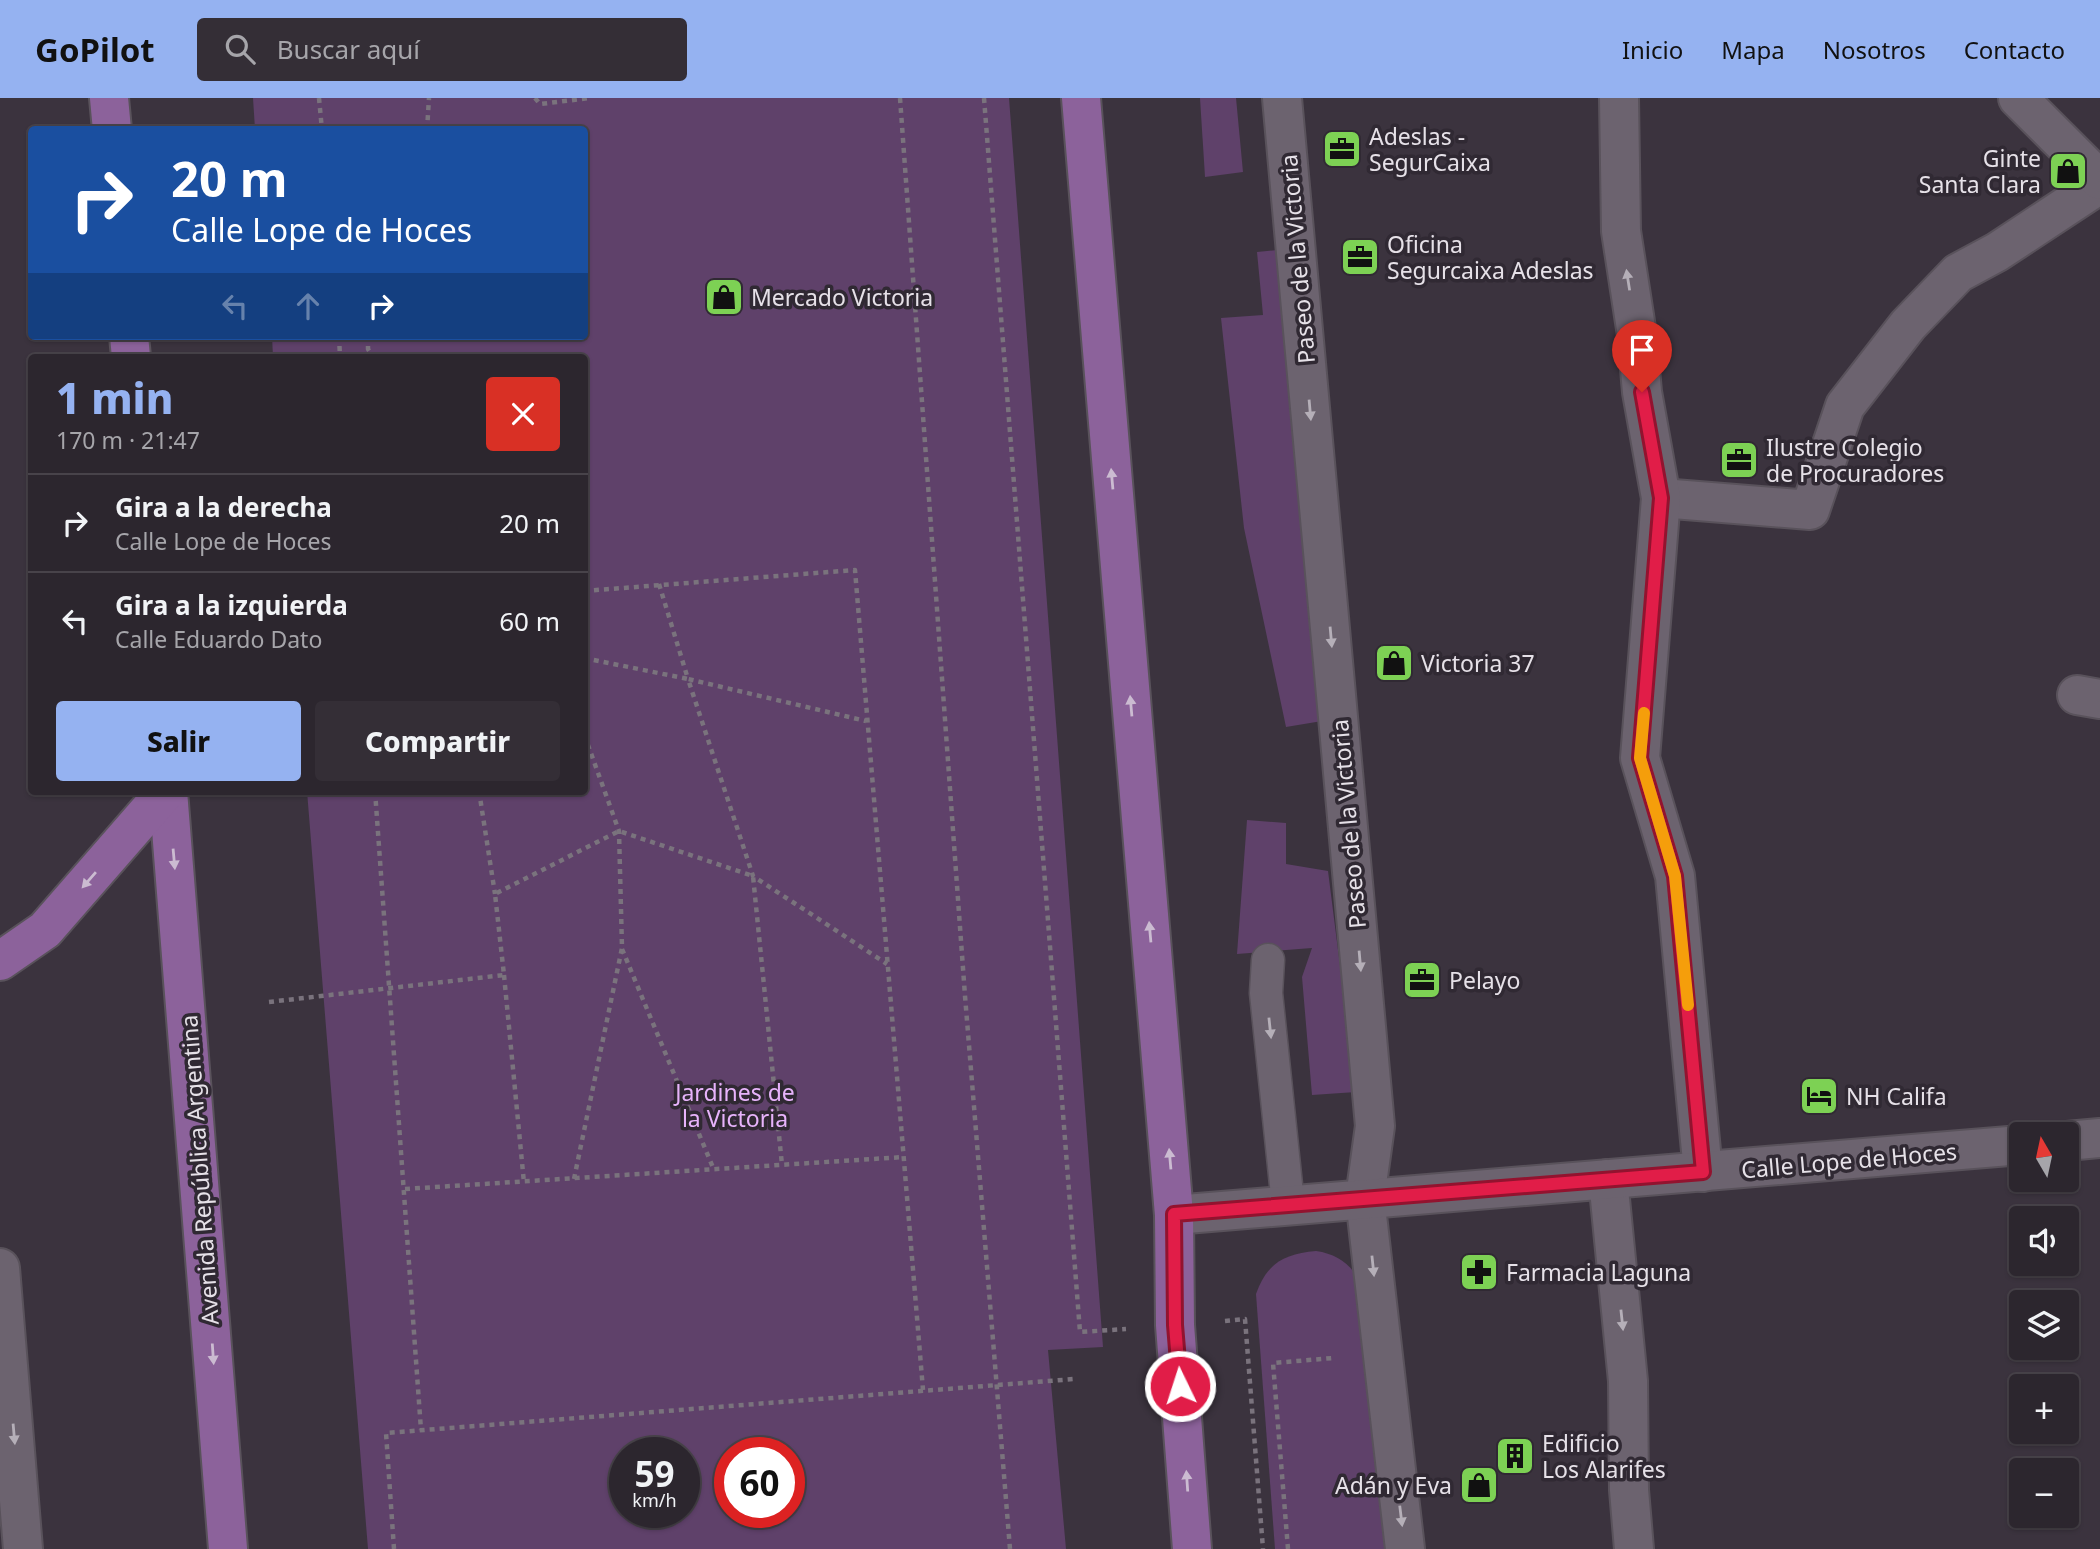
<!DOCTYPE html>
<html lang="es">
<meta charset="utf-8">
<style>
body{margin:0;font-family:"Noto Sans",sans-serif;background:#342e36;color:#f1f3f6;height:100vh;display:flex;flex-direction:column;font-size:26px;white-space:nowrap}
*{box-sizing:border-box;margin:0}
p{font-size:23px;color:#a6a5aa}
.icon{flex:none;width:38px;height:38px;fill:none;stroke:currentColor;stroke-width:2;stroke-linecap:round;stroke-linejoin:round}
.map{position:relative;flex:1;overflow:hidden}
.details{position:absolute;left:28px;top:256px;width:560px;height:441px;display:flex;flex-direction:column;background:#2c262e;border-radius:7px;box-shadow:0 2px 5px #0004,0 0 0 2px #48434a}
.details>*{flex:none}
.guide{position:absolute;left:28px;top:28px;width:560px;height:214px;border-radius:7px;box-shadow:0 2px 5px #0004,0 0 0 2px #48434a;background:#1a4fa0;color:#fff;overflow:hidden}
.needle{width:46px;rotate:351deg}
.buttons{position:absolute;left:2009px;top:1024px;display:grid;gap:14px}
.buttons a{display:grid;place-items:center;width:70px;height:70px;border-radius:7px;background:#2c262e;box-shadow:0 2px 5px #0004,0 0 0 2px #48434a;font-size:35px}
.speed{position:absolute;left:609px;top:1339px;display:flex;gap:14px;font-size:35px;font-weight:700;text-align:center}
.speed>*{display:grid;place-content:center;width:91px;height:91px;border-radius:50%;background:#2c262e;box-shadow:0 2px 5px #0004,0 0 0 2px #48434a;line-height:1}
.speed small{font-size:18px;font-weight:400}
.speed .limit{border:10px solid #d22;background:#fff;color:#111}
.pin{position:absolute;display:grid;place-items:center;width:60px;height:60px;color:#fff;margin:-72px -30px;border-radius:50% 50% 50% 0;rotate:-45deg;box-shadow:0 0 7px #0007}
.pin .icon{rotate:45deg}
.me{position:absolute;width:77px;margin:-38px;rotate:356deg;stroke-linejoin:round;filter:drop-shadow(0 0 5px #0008)}
.turn{display:flex;align-items:center;gap:24px;height:147px;padding:0 28px;font-size:32px}
.turn .icon{width:91px;height:91px;stroke-width:2.5}
.turn b{display:block;font-size:49px;line-height:60px}
.lanes{display:flex;align-items:center;height:66px;padding:0 28px;background:#0003;justify-content:center;gap:35px;direction:ltr}
.lanes .off{opacity:.35}
.round{display:grid;place-items:center;flex:none;width:74px;height:74px;border-radius:7px;background:#342e36}
.overview{display:flex;align-items:center;justify-content:space-between;height:119px;padding:0 28px}
h1{font-size:42px;font-weight:800;line-height:52px;color:#95b2f1}
.cta{display:flex;gap:14px;margin-top:auto;padding:14px 28px}
.cta a{flex:1;height:80px;border-radius:7px;background:#95b2f1;color:#111;font-size:28px;font-weight:800;line-height:80px;text-align:center}
.cta a+a{background:#342e36;color:#f1f3f6}
ul{padding:0;list-style:none}
li{display:flex;align-items:center;gap:21px;height:98px;padding:0 28px;border-top:2px solid #48434a}
li div{flex:1}
li b{display:block;font-size:26px}
li em{font-style:normal}
header{display:flex;align-items:center;gap:42px;box-sizing:border-box;height:98px;padding:0 35px;background:#95b2f1;color:#111}
header strong{font-size:33px}
nav{display:flex;gap:38px;margin-inline-start:auto;font-size:24px}
.search{width:490px;height:63px;background:#342e36;display:flex;align-items:center;gap:18px;box-sizing:border-box;padding:0 24px;border-radius:7px;color:#a6a5aa;font-size:26px}
.map>svg:first-child{display:block}
.green{fill:#5f416a;fill-rule:evenodd}
.lines{fill:none;stroke-linecap:round;stroke-linejoin:round}
.service-casing{stroke:#59525b;stroke-width:35}
.pedestrian-casing{stroke:#59525b;stroke-width:42}
.minor-casing{stroke:#59525b;stroke-width:42}
.primary-casing{stroke:#59525b;stroke-width:42}
.path{stroke:#7a737d;stroke-width:4.5;stroke-dasharray:5 5;stroke-linecap:butt}
.service{stroke:#6c636f;stroke-width:32}
.pedestrian{stroke:#6c636f;stroke-width:38}
.minor{stroke:#6c636f;stroke-width:38}
.primary{stroke:#8c629b;stroke-width:38}
.oneway{fill:#b5afb8}
.oneway2{fill:#cbbbd1}
.route-casing{stroke:#92132f;stroke-width:18}
.route{stroke:#e11d48;stroke-width:12}
.slow{stroke:#f59e0b;stroke-width:12}
.labels{text-anchor:middle;dominant-baseline:central;stroke-width:7;stroke-linejoin:round;paint-order:stroke}
.poi-label{font-size:23px;fill:#e6e1e8;stroke:#302933;text-anchor:start}
.street-label{font-size:23px;fill:#e6e1e8;stroke:#302933}
.park-label{font-size:23px;fill:#e7b3fb;stroke:#302933}
</style>
<header>
<strong>GoPilot</strong>
<div class="search"><svg class="icon" aria-label="search" viewBox="0 0 24 24"><circle cx="10" cy="10" r="6"/><path d="M15 15l6 6"/></svg>Buscar aquí</div>
<nav><a>Inicio</a><a>Mapa</a><a>Nosotros</a><a>Contacto</a></nav>
</header>
<div class="map">
<svg width="2100" height="1451" viewBox="0 0 2100 1451">
<rect width="100%" height="100%" fill="#3b333e"/>
<g class="green">
<path d="M253,0H1009L1103,1249L1048,1252L1066,1451H368L307,693H584V259H273L272,238H584V32L255,31ZM684,1354V1414H625V1354ZM730,1354H789V1414H730Z"/>
<polygon points="1200,0 1236,0 1243,74 1205,79"/>
<polygon points="1278,152 1322,623 1286,629 1244,430 1221,220 1263,217 1257,154"/>
<polygon points="1247,722 1286,725 1286,766 1328,773 1356,994 1312,997 1302,879 1312,850 1237,856"/>
<path d="M1316,1153C1337,1156 1350,1166 1361,1184L1391,1451H1275L1256,1196C1267,1165 1284,1156 1316,1153Z"/>
</g>
<g class="lines">
<defs>
<polyline id="service" points="1268,862 1266,895 1288,1106"/>
<g id="pedestrian">
<polyline points="1661,400 1810,412 1845,308 1908,227 1958,175 1997,154 2100,86"/>
<polyline points="2077,597 2100,601"/>
</g>
<g id="minor">
<polyline points="1282,0 1375,1028 1365,1100 1405,1451"/>
<polyline points="1619,0 1621,133 1637,237 1642,294 1661,400 1640,660 1675,778 1703,1074"/>
<polyline points="2018,0 2100,82"/>
<polyline points="2067,1043 2100,1040"/>
<polyline points="1608,1081 1628,1283 1629,1392 1634,1451"/>
<polyline points="1174,1117 2021,1047"/>
<polyline points="0,1170 23,1451"/>
</g>
<g id="primary">
<polyline points="109,0 112,32"/>
<polyline points="1081,0 1174,1117 1175,1227 1192,1451"/>
<polyline points="129,238 131,259"/>
<polyline points="168,693 228,1451"/>
<polyline points="0,863 45,832 166,693"/>
</g>
</defs>
<use href="#service" class="service-casing"/>
<use href="#pedestrian" class="pedestrian-casing"/>
<use href="#minor" class="minor-casing"/>
<use href="#primary" class="primary-casing"/>
<g class="path">
<polyline points="319,0 322,32"/>
<polyline points="535,0 540,6 590,0"/>
<polyline points="900,0 965,898 1010,1451"/>
<polyline points="984,0 1080,1234 1126,1231"/>
<polyline points="427,32 429,0"/>
<polyline points="339,238 340,259"/>
<polyline points="368,238 368,251 373,259"/>
<polyline points="659,486 688,581 866,623"/>
<polyline points="584,493 855,472 923,1292"/>
<polyline points="584,560 688,581 753,778 887,866"/>
<polyline points="375,693 421,1332"/>
<polyline points="479,693 495,796"/>
<polyline points="622,851 714,1072"/>
<polyline points="504,877 524,1085"/>
<polyline points="269,904 504,877 495,796 619,733 753,778 782,1067"/>
<polyline points="574,1081 622,850 619,733 584,636"/>
<polyline points="405,1091 904,1059"/>
<polyline points="1225,1223 1245,1221 1263,1451"/>
<polyline points="394,1451 386,1335 1074,1281"/>
<polyline points="1288,1451 1273,1265 1333,1260"/>
</g>
<use href="#service" class="service"/>
<use href="#pedestrian" class="pedestrian"/>
<use href="#minor" class="minor"/>
<use href="#primary" class="primary"/>
</g>
<defs><path id="oneway-solid" d="M-6-.8H1V-3.2L6.5 0L1 3.2V.8H-6Z" transform="scale(1.75)"/></defs>
<g class="oneway">
<use href="#oneway-solid" transform="translate(1628 182) rotate(-99)"/>
<use href="#oneway-solid" transform="translate(1310 312) rotate(85)"/>
<use href="#oneway-solid" transform="translate(1331 539) rotate(85)"/>
<use href="#oneway-solid" transform="translate(1360 863) rotate(85)"/>
<use href="#oneway-solid" transform="translate(1270 930) rotate(84)"/>
<use href="#oneway-solid" transform="translate(1373 1168) rotate(84)"/>
<use href="#oneway-solid" transform="translate(1622 1222) rotate(84)"/>
<use href="#oneway-solid" transform="translate(14 1336) rotate(85)"/>
<use href="#oneway-solid" transform="translate(1401 1418) rotate(83)"/>
</g>
<g class="oneway2">
<use href="#oneway-solid" transform="translate(1112 381) rotate(-95)"/>
<use href="#oneway-solid" transform="translate(1131 608) rotate(-95)"/>
<use href="#oneway-solid" transform="translate(174 761) rotate(85)"/>
<use href="#oneway-solid" transform="translate(89 782) rotate(131)"/>
<use href="#oneway-solid" transform="translate(1150 834) rotate(-95)"/>
<use href="#oneway-solid" transform="translate(1170 1061) rotate(-95)"/>
<use href="#oneway-solid" transform="translate(213 1256) rotate(86)"/>
<use href="#oneway-solid" transform="translate(1187 1383) rotate(-94)"/>
</g>
<g class="lines">
<defs>
<polyline id="route" points="1180,1288 1175,1227 1174,1116 1703,1074 1675,778 1640,660 1661,400 1642,294"/>
</defs>
<use href="#route" class="route-casing"/>
<use href="#route" class="route"/>
<polyline class="slow" points="1644,615 1640,660 1675,778 1688,907"/>
</g>
<defs>
<symbol id="office-square" viewBox="-11 -11 22 22"><rect x="-9" y="-9" width="18" height="18" rx="4" fill="#7dd154" stroke="#302933"/><path d="M-6-3h4V-5.5h4V-3h4V5H-6ZM-1-4.5V-3h2v-1.5ZM-6 0V1H6V0Z" fill="#111"/></symbol>
<symbol id="shop-square" viewBox="-11 -11 22 22"><rect x="-9" y="-9" width="18" height="18" rx="4" fill="#7dd154" stroke="#302933"/><path d="M-5-2.5h2.3a2.7 3.5 0 0 1 5.4 0H5L5.5 6h-11ZM-1.5-2.5h3a1.5 2.3 0 0 0-3 0Z" fill="#111"/></symbol>
<symbol id="hotel-square" viewBox="-11 -11 22 22"><rect x="-9" y="-9" width="18" height="18" rx="4" fill="#7dd154" stroke="#302933"/><path d="M-6-4.5h1.5V1H6V5H4.5V3h-9V5H-6ZM-4 0a1.8 1.8 0 1 1 3.6 0ZM.5 0V-2.5h3Q6-2.5 6 0Z" fill="#111"/></symbol>
<symbol id="pharmacy-square" viewBox="-11 -11 22 22"><rect x="-9" y="-9" width="18" height="18" rx="4" fill="#7dd154" stroke="#302933"/><path d="M-2-6h4v4h4v4h-4v4h-4v-4h-4v-4h4Z" fill="#111"/></symbol>
<symbol id="building-square" viewBox="-11 -11 22 22"><rect x="-9" y="-9" width="18" height="18" rx="4" fill="#7dd154" stroke="#302933"/><path d="M-4-6H4V6H1V3H-1V6H-4ZM-2.5-4.3h1.7v1.8h-1.7ZM.8-4.3h1.7v1.8H.8ZM-2.5-1h1.7V.8h-1.7ZM.8-1h1.7V.8H.8Z" fill="#111"/></symbol>
</defs>
<g fill-rule="evenodd">
<use href="#office-square" x="1320" y="29" width="44" height="44"/>
<use href="#shop-square" x="2046" y="51" width="44" height="44"/>
<use href="#office-square" x="1338" y="137" width="44" height="44"/>
<use href="#shop-square" x="702" y="177" width="44" height="44"/>
<use href="#office-square" x="1717" y="340" width="44" height="44"/>
<use href="#shop-square" x="1372" y="543" width="44" height="44"/>
<use href="#office-square" x="1400" y="860" width="44" height="44"/>
<use href="#hotel-square" x="1797" y="976" width="44" height="44"/>
<use href="#pharmacy-square" x="1457" y="1152" width="44" height="44"/>
<use href="#building-square" x="1493" y="1336" width="44" height="44"/>
<use href="#shop-square" x="1457" y="1365" width="44" height="44"/>
</g>
<g class="labels">
<g class="poi-label">
<text x="1369" y="38">Adeslas -<tspan x="1369" dy="26">SegurCaixa</tspan></text>
<text x="2041" y="60" text-anchor="end">Ginte<tspan x="2041" dy="26">Santa Clara</tspan></text>
<text x="1387" y="146">Oficina<tspan x="1387" dy="26">Segurcaixa Adeslas</tspan></text>
<text x="751" y="199">Mercado Victoria</text>
<text x="1766" y="349">Ilustre Colegio<tspan x="1766" dy="26">de Procuradores</tspan></text>
<text x="1421" y="565">Victoria 37</text>
<text x="1449" y="882">Pelayo</text>
<text x="1846" y="998">NH Califa</text>
<text x="1506" y="1174">Farmacia Laguna</text>
<text x="1542" y="1345">Edificio<tspan x="1542" dy="26">Los Alarifes</tspan></text>
<text x="1452" y="1387" text-anchor="end">Adán y Eva</text>
</g>
<g class="street-label">
<text transform="translate(1297 161) rotate(-95)">Paseo de la Victoria</text>
<text transform="translate(1348 726) rotate(-95)">Paseo de la Victoria</text>
<text transform="translate(1849 1062) rotate(-5)">Calle Lope de Hoces</text>
<text transform="translate(199 1072) rotate(-94)">Avenida República Argentina</text>
</g>
<g class="park-label">
<text x="735" y="994">Jardines de<tspan x="735" dy="26">la Victoria</tspan></text>
</g>
</g>
</svg>
<div class="buttons">
<a><svg class="needle" viewBox="-14 -14 28 28"><path d="M0-13l5 13h-10z" fill="#e53935"/><path d="M0 13l5-13h-10z" fill="#a6a5aa"/></svg></a>
<a><svg class="icon" aria-label="sound" viewBox="0 0 24 24"><path d="M4 9h4l5-4v14l-5-4H4zM17 9q2 3 0 6"/></svg></a>
<a><svg class="icon" aria-label="layers" viewBox="0 0 24 24"><path d="M12 4l9 5-9 5-9-5zM3 14l9 5 9-5"/></svg></a>
<a>+</a>
<a>−</a>
</div>
<div class="speed"><div>59<small>km/h</small></div><div class="limit">60</div></div>
<div class="pin" style="left:1642px;top:294px;background:#d93025"><svg class="icon" aria-label="arrive" viewBox="0 0 24 24"><path d="M6 21V4h12l-3 4 3 4H6"/></svg></div>
<svg class="me" style="left:1180px;top:1288px" viewBox="-20 -20 40 40"><circle r="17" fill="#e11d48" stroke="#fff" stroke-width="3"/><path d="M0-11L8 9 0 5-8 9z" fill="#fff"/></svg>
<div class="guide">
<div class="turn"><svg class="icon" aria-label="right" viewBox="0 0 24 24"><path d="M7 20v-9h11M14 6l5 5-5 5"/></svg><div><b>20 m</b>Calle Lope de Hoces</div></div>
<div class="lanes"><svg class="icon off" aria-label="left" viewBox="0 0 24 24"><path d="M17 20v-9H6M10 6l-5 5 5 5"/></svg><svg class="icon off" aria-label="ahead" viewBox="0 0 24 24"><path d="M12 20V5M6 11l6-6 6 6"/></svg><svg class="icon" aria-label="right" viewBox="0 0 24 24"><path d="M7 20v-9h11M14 6l5 5-5 5"/></svg></div>
</div>
<section class="details">
<div class="overview"><div><h1>1 min</h1><p>170 m · 21:47</p></div><a class="round" style="background:#d93025;color:#fff"><svg class="icon" aria-label="close" viewBox="0 0 24 24"><path d="M6 6l12 12M18 6L6 18"/></svg></a></div>
<ul>
<li><svg class="icon" aria-label="right" viewBox="0 0 24 24"><path d="M7 20v-9h11M14 6l5 5-5 5"/></svg><div><b>Gira a la derecha</b><p>Calle Lope de Hoces</p></div><em>20 m</em></li>
<li><svg class="icon" aria-label="left" viewBox="0 0 24 24"><path d="M17 20v-9H6M10 6l-5 5 5 5"/></svg><div><b>Gira a la izquierda</b><p>Calle Eduardo Dato</p></div><em>60 m</em></li>
</ul>
<div class="cta"><a>Salir</a><a>Compartir</a></div>
</section>
</div>
